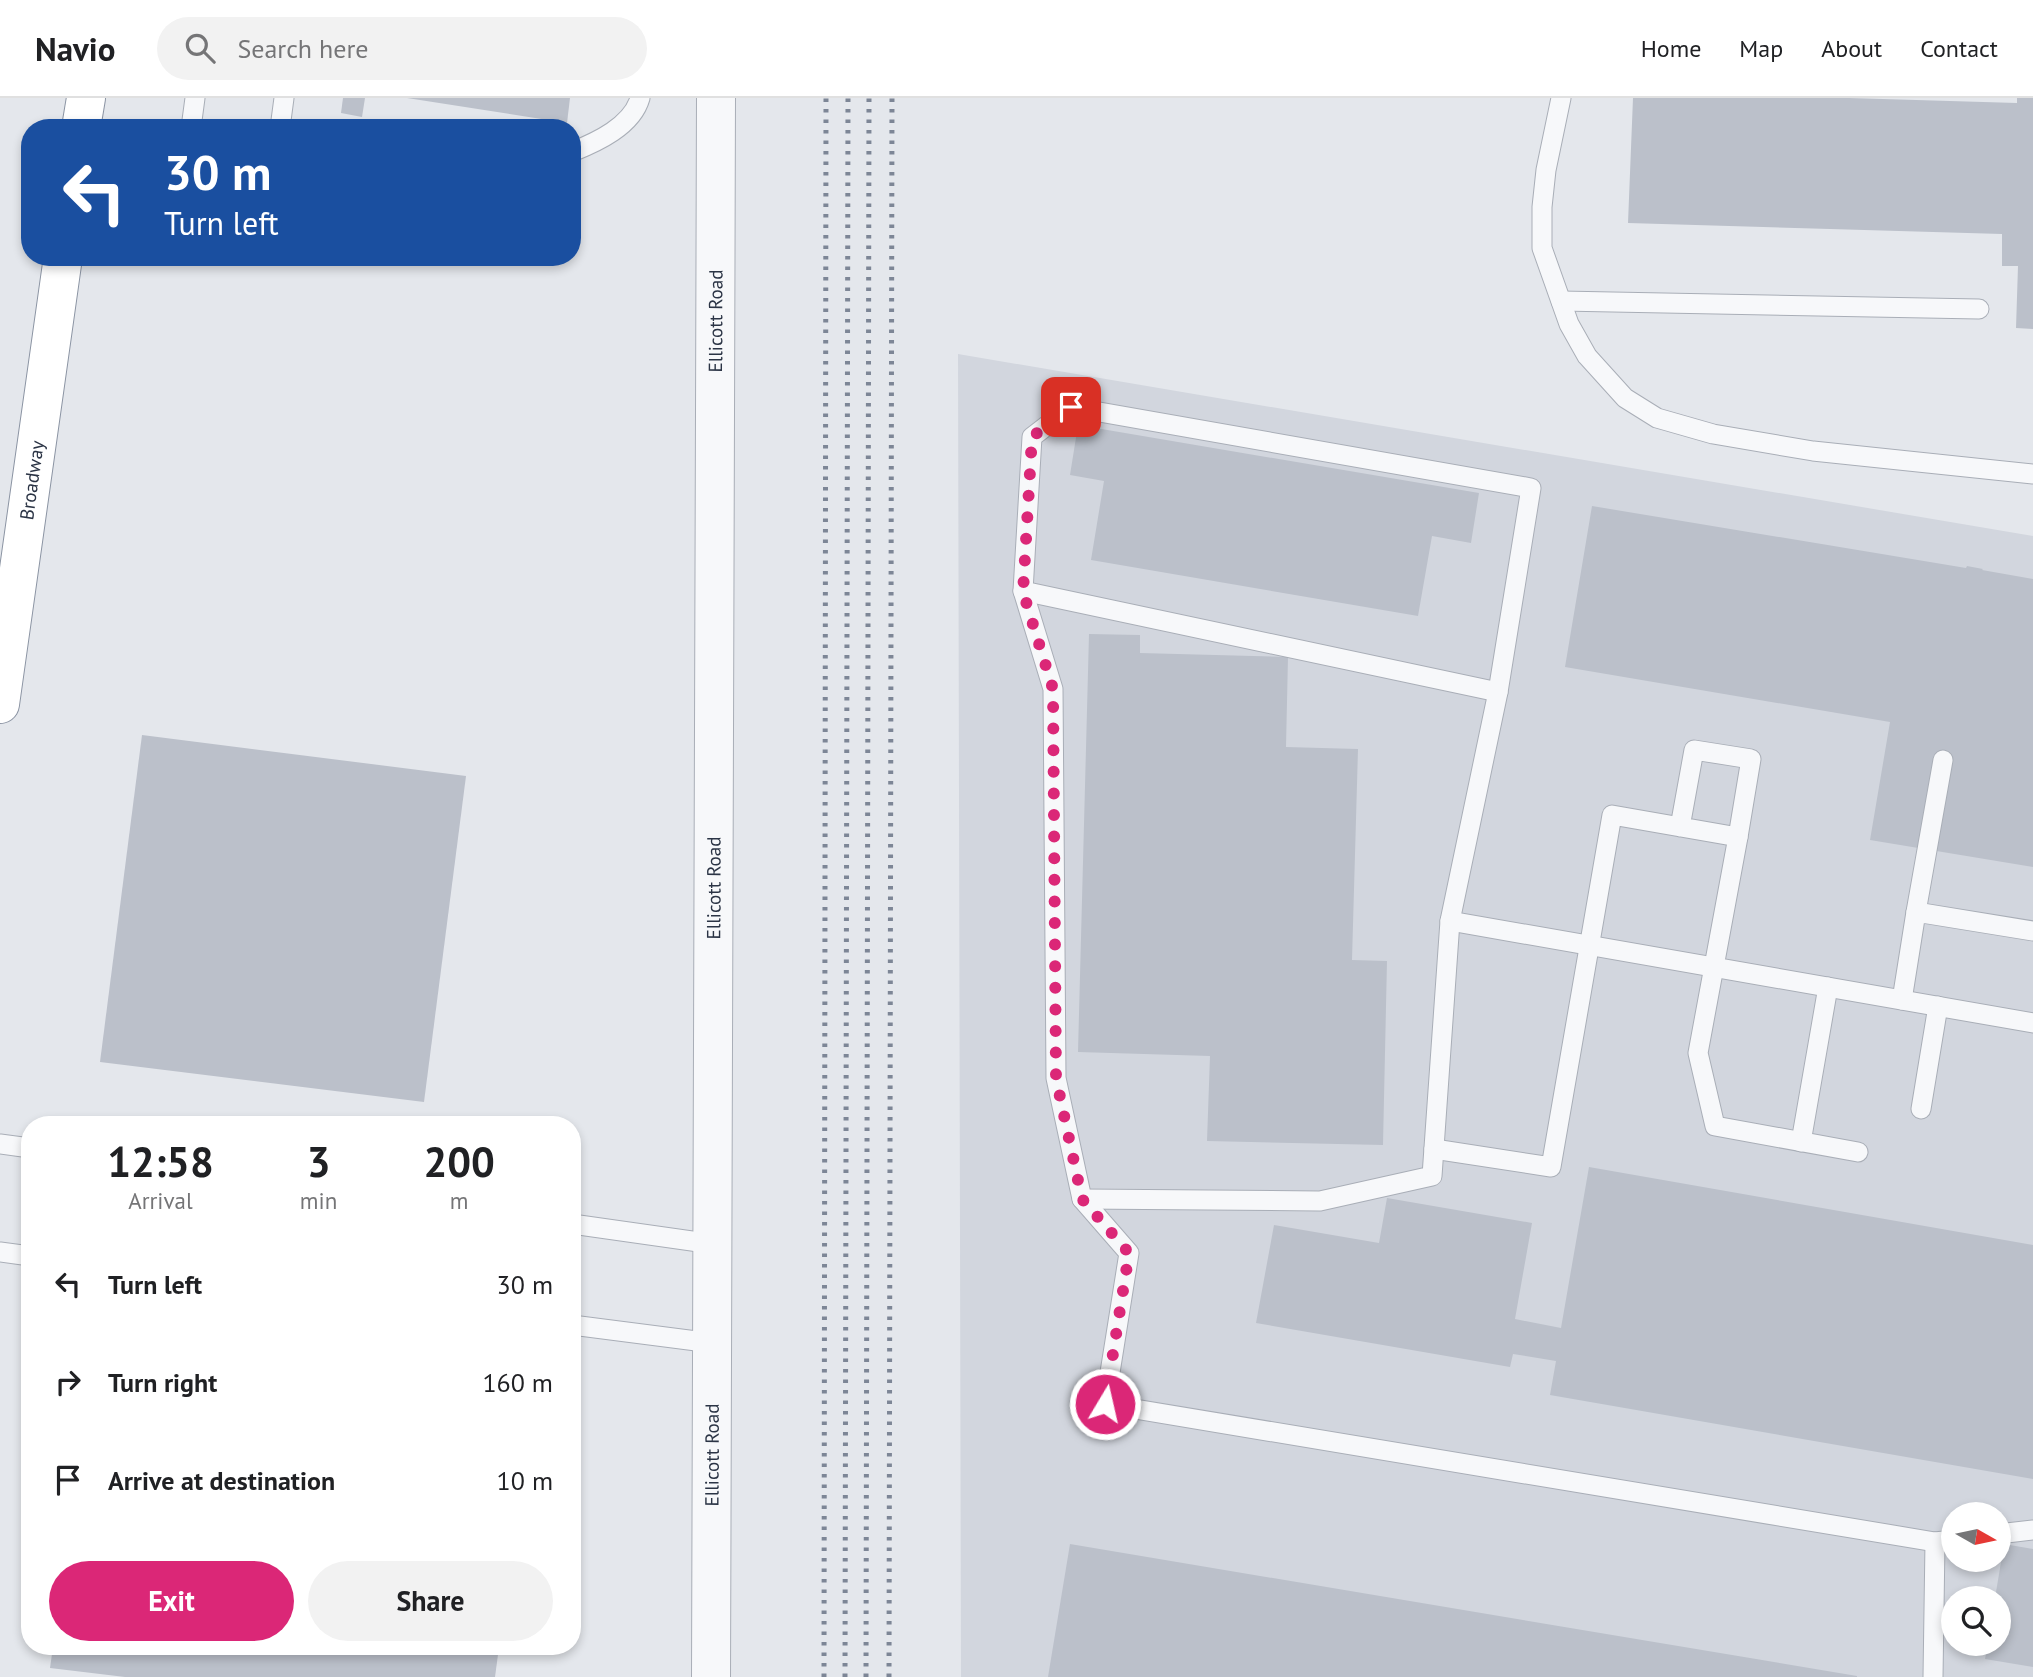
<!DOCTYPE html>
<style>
body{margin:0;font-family:"PT Sans",sans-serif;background:#f2f2f2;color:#202124;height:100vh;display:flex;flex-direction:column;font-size:26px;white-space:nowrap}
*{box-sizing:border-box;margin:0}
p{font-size:23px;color:#757577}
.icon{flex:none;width:38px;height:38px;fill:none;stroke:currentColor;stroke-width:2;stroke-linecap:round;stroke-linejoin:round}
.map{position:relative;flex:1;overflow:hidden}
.drawer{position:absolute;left:21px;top:1018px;width:560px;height:539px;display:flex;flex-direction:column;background:#fff;border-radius:28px;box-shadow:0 4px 10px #0003}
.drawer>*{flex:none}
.top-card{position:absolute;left:21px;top:21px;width:560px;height:147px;border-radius:28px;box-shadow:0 4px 10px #0003;background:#1a4fa0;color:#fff;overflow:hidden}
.needle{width:46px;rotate:99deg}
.controls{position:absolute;left:1941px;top:1404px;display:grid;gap:14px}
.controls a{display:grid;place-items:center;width:70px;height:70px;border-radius:50%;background:#fff;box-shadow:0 4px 10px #0003;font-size:35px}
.pin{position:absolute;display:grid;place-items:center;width:60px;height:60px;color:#fff;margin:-30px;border-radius:14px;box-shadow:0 4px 10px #0006}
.me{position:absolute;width:77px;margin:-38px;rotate:9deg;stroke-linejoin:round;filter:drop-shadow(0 0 5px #0008)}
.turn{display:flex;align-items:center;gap:24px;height:147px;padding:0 28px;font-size:32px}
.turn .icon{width:91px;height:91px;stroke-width:2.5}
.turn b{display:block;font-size:49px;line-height:60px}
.eta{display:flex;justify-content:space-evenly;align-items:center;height:119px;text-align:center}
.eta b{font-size:42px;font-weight:700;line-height:49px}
.cta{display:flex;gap:14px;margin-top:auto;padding:14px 28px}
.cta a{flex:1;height:80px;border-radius:42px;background:#db2777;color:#fff;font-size:28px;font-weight:700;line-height:80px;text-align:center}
.cta a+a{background:#f2f2f2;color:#202124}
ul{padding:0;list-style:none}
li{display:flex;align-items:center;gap:21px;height:98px;padding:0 28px}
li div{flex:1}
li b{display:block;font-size:26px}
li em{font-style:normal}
header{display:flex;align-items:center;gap:42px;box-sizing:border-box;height:98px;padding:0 35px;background:#fff;border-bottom:2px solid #e0e0e0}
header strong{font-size:33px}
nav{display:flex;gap:38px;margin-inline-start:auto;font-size:24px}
.search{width:490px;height:63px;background:#f2f2f2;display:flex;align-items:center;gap:18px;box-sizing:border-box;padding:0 24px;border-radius:38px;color:#757577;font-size:26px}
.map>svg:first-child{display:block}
.built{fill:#d2d6de;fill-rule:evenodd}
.building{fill:#bbc0ca}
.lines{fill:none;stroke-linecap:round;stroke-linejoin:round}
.lane-casing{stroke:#a9aeb7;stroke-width:21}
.street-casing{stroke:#a9aeb7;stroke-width:40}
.highway-casing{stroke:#8b94a3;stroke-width:40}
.lane{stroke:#f7f8fa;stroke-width:19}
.street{stroke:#f7f8fa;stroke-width:38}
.highway{stroke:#fff;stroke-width:38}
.rail{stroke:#7d8696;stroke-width:5;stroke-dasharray:3.5 7;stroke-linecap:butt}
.route{stroke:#db2777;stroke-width:12;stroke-dasharray:0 21.6}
.labels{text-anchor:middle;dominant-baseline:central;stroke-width:5;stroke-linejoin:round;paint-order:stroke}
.street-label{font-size:19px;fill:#2b3445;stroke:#f4f6f9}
</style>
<header>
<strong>Navio</strong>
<div class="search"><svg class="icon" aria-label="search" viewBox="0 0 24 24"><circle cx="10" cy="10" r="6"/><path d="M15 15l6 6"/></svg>Search here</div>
<nav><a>Home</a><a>Map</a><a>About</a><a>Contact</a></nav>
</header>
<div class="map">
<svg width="2033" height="1579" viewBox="0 0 2033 1579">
<rect width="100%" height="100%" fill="#e4e7ec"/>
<path class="built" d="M958,256L2033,438V1579H961ZM1953,1416H1998V1461H1953ZM1953,1500H1998V1545H1953Z"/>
<g class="building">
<polygon points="343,0 365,0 362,19 341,15"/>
<polygon points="407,0 570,0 567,25"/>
<polygon points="1633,0 1849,0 2017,5 2017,0 2033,0 2033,231 2016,230 2018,168 2002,168 2002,136 1628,125"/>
<polygon points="1078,327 1479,395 1471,445 1432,438 1418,518 1091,462 1104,383 1070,377"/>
<polygon points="1592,408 1966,470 1967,468 1983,471 1982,472 2033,481 2033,769 1870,742 1890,624 1565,569"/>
<polygon points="1089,536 1140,537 1140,555 1288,559 1286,649 1358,651 1352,862 1387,863 1383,1047 1207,1043 1210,958 1078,954"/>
<polygon points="142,637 466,678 424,1004 100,964"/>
<polygon points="1589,1069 2033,1147 2033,1381 1550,1297 1556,1263 1513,1256 1510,1269 1256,1225 1274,1127 1379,1145 1387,1100 1532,1125 1515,1221 1561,1230"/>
<polygon points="1070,1446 1857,1578 1857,1579 1048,1579"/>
<polygon points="2004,1446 2033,1451 2033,1569 1985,1561 1988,1545 1998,1545 1998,1500 1995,1500"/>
<polygon points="53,1549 499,1549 495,1579 125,1579 50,1570"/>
</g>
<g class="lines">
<defs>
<g id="lane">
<polyline points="1561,0 1546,72 1542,109 1542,150 1569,226 1587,258 1625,300 1657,320 1713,336 1813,353 2033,376"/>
<polyline points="191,30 195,0"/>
<polyline points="280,30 284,0"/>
<path d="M572,54C597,44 632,28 640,0"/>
<polyline points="1561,203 1979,211"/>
<polyline points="1023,493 1498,594"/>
<polyline points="1738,739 1698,955 1715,1028 1858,1054"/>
<polyline points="1916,814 1943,662"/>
<polyline points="1902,902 1916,814 2033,833"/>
<polyline points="1921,1011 1938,908"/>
<polyline points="1801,1044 1828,889"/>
<polyline points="0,1046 30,1050"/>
<polyline points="1434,1051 1551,1069 1612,717 1738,739 1751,661 1694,652 1680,729"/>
<polyline points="1082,1101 1320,1103 1432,1078 1450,823"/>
<polyline points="572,1126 713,1146"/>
<polyline points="0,1154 30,1158"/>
<polyline points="572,1227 712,1245"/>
<polyline points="1998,1436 2033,1432"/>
<polyline points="1953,1442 1935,1444 1105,1306 1129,1155 1082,1101 1056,980 1053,591 1023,493 1032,339 1071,309 1531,390 1498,594 1450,823 2033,925"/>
<polyline points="1933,1579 1935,1444"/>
</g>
<g id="street">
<path id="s1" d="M711,1579L716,0"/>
</g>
<g id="highway">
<polyline points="81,30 86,0"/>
<path id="s2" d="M0,606L63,159"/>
</g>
</defs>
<use href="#lane" class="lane-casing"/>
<use href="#street" class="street-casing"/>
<use href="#highway" class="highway-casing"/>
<use href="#lane" class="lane"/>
<use href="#street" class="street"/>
<use href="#highway" class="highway"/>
<g class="rail">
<polyline points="824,1579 826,0"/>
<polyline points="845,1579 848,0"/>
<polyline points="866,1579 869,0"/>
<polyline points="889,1579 892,0"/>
</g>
</g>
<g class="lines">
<polyline class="route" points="1071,309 1032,339 1023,494 1053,591 1056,980 1082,1101 1129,1155 1105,1306"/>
</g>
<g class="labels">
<g class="street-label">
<text stroke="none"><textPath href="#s1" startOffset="1356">Ellicott Road</textPath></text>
<text stroke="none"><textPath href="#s2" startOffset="226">Broadway</textPath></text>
<text stroke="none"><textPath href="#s1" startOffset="789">Ellicott Road</textPath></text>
<text stroke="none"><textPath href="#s1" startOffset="222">Ellicott Road</textPath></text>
</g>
</g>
</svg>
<div class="controls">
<a><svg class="needle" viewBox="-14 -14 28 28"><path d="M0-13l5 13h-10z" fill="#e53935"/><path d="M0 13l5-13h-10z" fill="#757577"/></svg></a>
<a><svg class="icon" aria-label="search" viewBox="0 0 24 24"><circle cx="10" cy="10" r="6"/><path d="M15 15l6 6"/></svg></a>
</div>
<div class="pin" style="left:1071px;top:309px;background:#d93025"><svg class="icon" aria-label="arrive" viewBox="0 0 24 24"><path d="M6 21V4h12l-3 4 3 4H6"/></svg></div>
<svg class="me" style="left:1105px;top:1306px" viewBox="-20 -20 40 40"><circle r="17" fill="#db2777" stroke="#fff" stroke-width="3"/><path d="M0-11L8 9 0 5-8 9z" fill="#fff"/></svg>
<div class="top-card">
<div class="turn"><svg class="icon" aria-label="left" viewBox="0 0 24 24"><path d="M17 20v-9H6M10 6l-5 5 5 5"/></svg><div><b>30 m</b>Turn left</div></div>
</div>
<section class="drawer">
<div class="eta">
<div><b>12:58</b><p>Arrival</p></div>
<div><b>3</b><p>min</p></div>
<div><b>200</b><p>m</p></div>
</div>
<ul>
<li><svg class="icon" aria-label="left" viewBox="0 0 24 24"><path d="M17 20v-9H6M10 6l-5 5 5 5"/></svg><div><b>Turn left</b></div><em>30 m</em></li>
<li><svg class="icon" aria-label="right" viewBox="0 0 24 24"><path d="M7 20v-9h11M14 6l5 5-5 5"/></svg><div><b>Turn right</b></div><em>160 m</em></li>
<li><svg class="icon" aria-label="arrive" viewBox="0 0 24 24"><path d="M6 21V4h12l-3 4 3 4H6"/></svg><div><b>Arrive at destination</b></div><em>10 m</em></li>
</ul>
<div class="cta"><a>Exit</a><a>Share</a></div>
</section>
</div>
